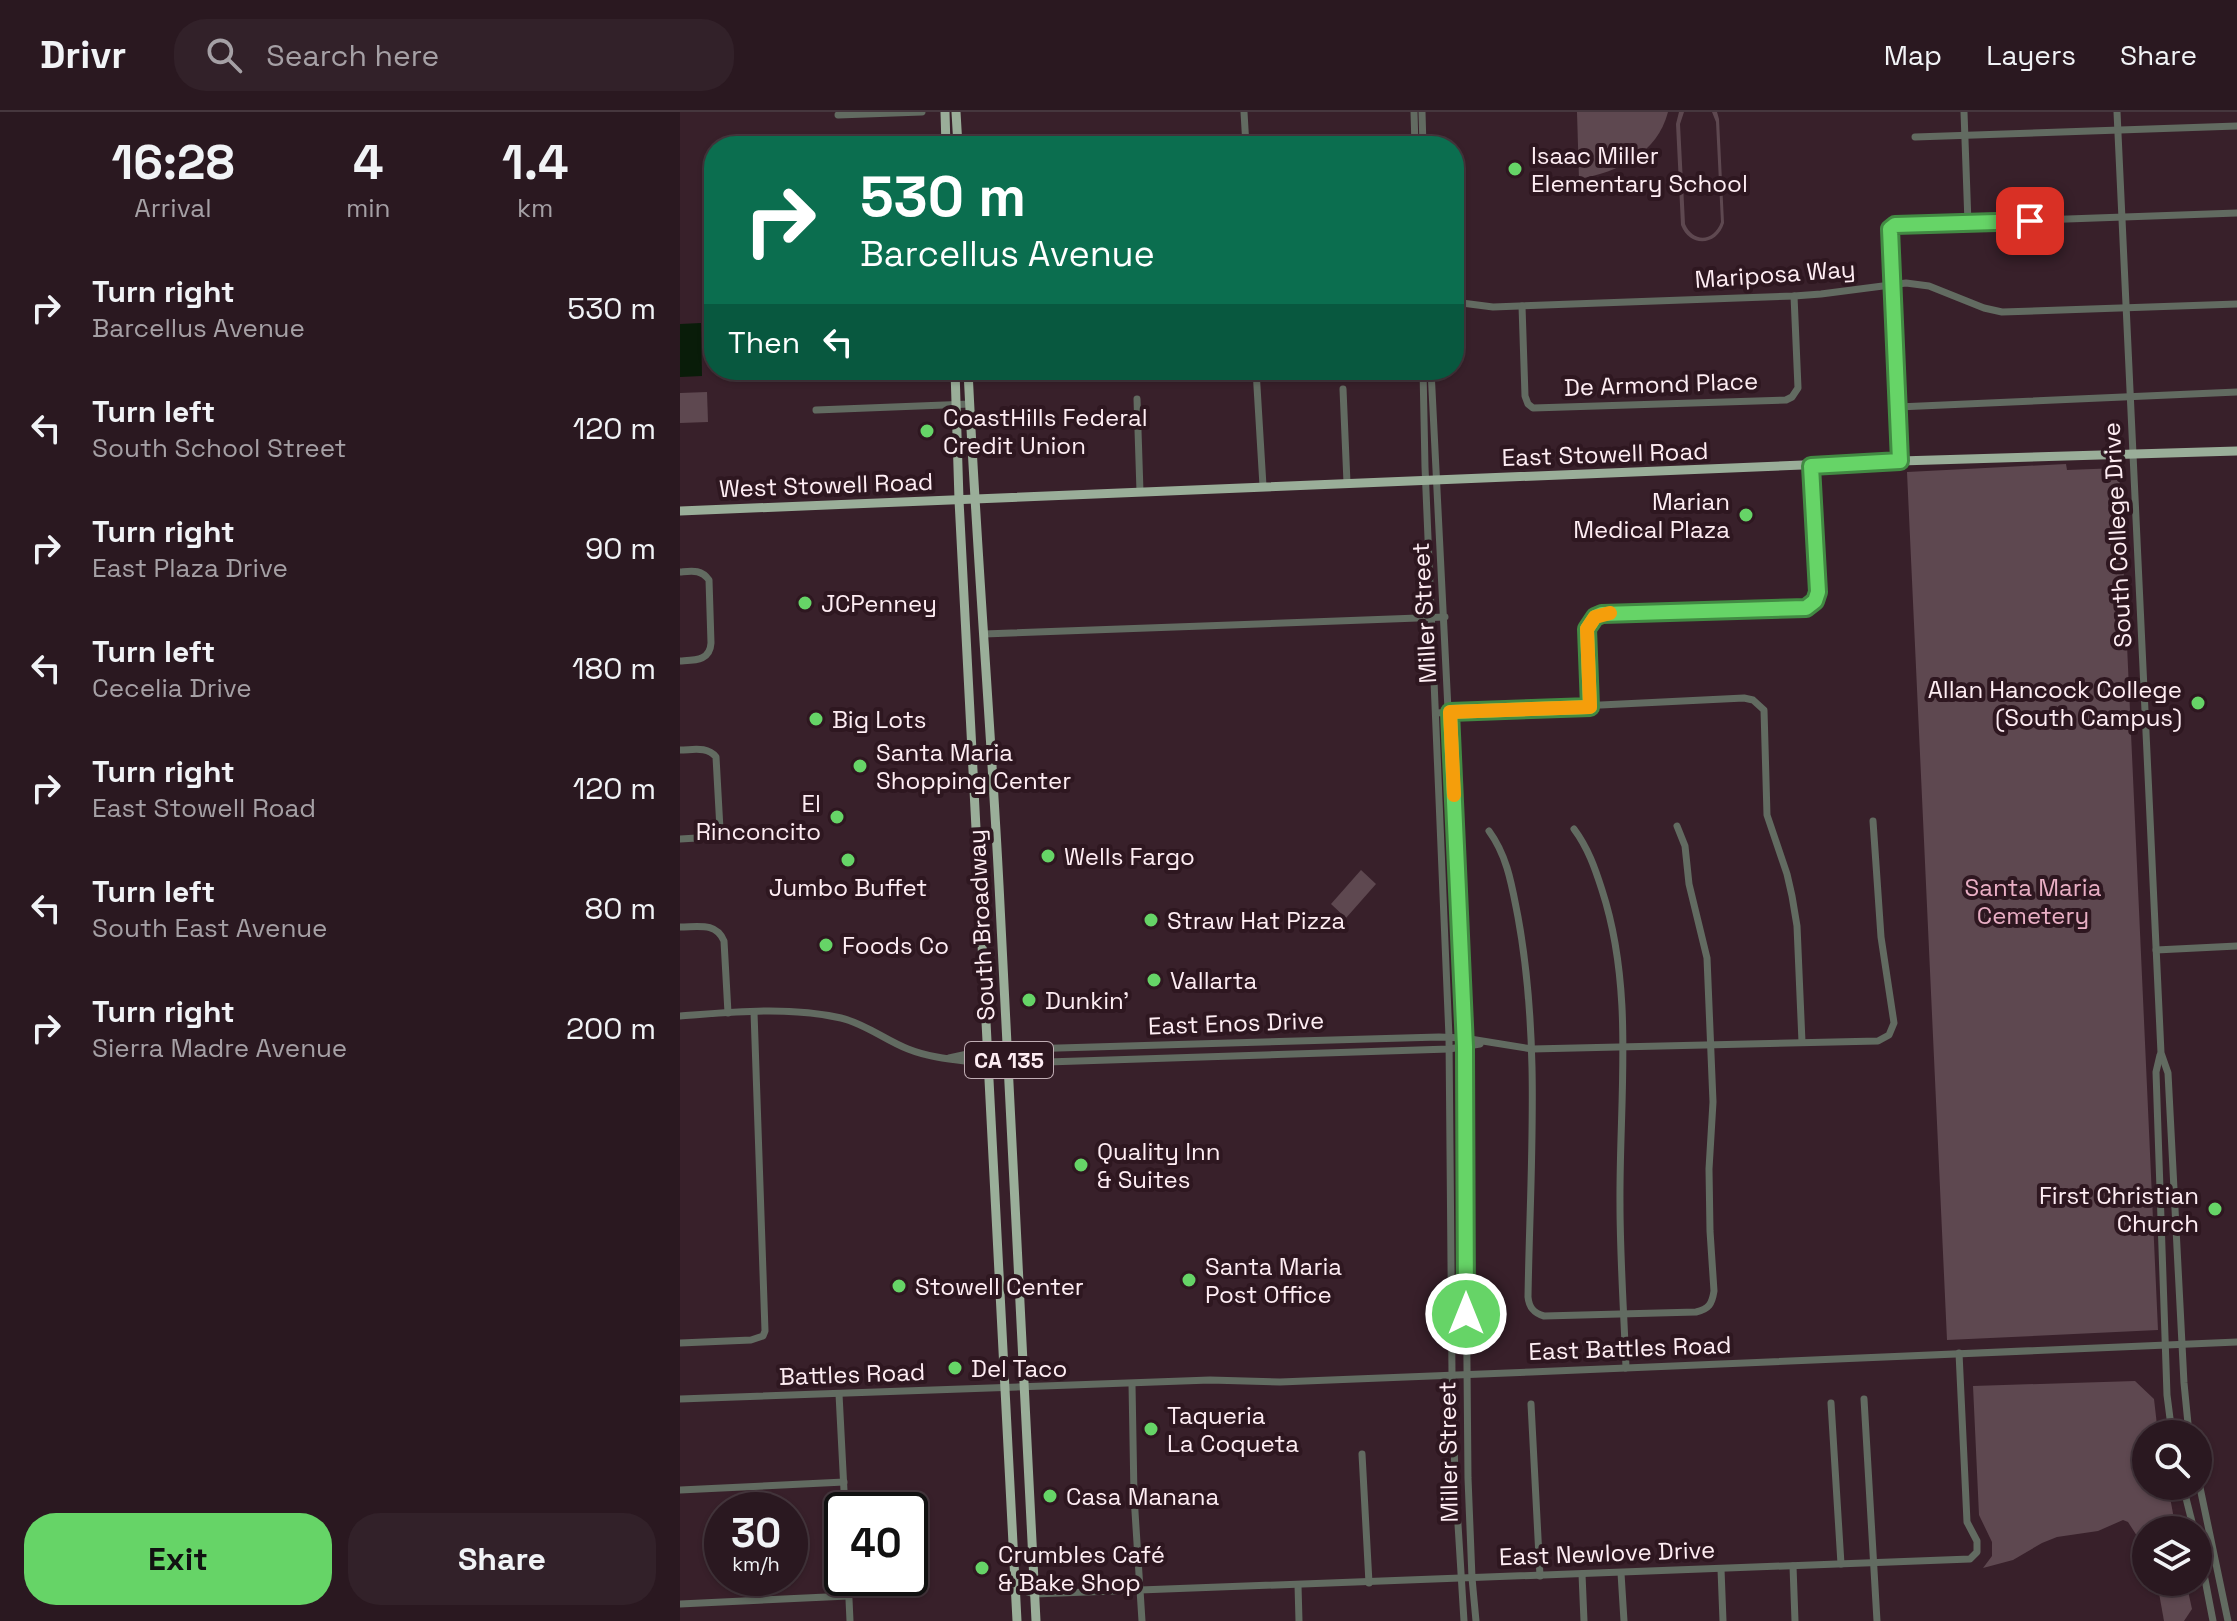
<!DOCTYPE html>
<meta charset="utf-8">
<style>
body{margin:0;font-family:"Space Grotesk",sans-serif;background:#322129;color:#f1f3f6;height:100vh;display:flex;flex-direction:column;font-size:30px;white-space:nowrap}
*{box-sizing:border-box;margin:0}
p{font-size:26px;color:#a5a0a5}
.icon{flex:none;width:44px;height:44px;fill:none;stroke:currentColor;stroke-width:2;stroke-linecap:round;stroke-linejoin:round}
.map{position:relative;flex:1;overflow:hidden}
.panel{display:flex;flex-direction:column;background:#2a1820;width:680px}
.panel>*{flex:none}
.top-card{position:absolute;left:24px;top:24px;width:760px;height:244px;border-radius:32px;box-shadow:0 2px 6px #0004,0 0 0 2px #46373e;background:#0b6e4f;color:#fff;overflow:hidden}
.fabs{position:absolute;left:1452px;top:1308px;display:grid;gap:16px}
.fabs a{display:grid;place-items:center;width:80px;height:80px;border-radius:50%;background:#2a1820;box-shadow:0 2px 6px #0004,0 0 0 2px #46373e;font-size:40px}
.speed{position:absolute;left:24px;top:1380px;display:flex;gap:16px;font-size:40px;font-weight:700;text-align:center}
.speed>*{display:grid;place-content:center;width:104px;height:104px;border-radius:50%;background:#2a1820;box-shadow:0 2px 6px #0004,0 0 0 2px #46373e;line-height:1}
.speed small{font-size:20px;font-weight:400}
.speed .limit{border:4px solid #111;border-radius:12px;background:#fff;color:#111}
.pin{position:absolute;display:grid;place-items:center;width:68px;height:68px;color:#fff;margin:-34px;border-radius:16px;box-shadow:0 4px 12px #0006}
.me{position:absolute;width:88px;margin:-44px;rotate:0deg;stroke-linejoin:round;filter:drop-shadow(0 0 6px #0008)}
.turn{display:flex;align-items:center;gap:28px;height:168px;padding:0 24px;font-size:36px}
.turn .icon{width:104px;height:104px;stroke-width:2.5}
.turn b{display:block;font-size:56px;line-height:68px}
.then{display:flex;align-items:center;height:76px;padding:0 24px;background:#0003;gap:16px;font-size:30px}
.eta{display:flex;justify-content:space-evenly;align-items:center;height:136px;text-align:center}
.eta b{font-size:48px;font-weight:600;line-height:56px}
.button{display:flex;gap:16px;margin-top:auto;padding:16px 24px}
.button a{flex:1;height:92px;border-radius:32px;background:#66d467;color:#111;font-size:32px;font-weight:600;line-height:92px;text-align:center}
.button a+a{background:#322129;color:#f1f3f6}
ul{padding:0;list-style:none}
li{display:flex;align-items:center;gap:24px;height:120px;padding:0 24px}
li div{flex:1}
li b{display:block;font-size:30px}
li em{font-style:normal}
header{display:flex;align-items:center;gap:48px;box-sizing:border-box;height:112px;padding:0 40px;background:#2a1820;border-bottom:2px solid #46373e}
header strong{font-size:38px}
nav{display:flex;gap:44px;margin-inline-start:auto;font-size:28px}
.search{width:560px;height:72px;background:#322129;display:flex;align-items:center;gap:20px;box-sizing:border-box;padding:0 28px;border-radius:32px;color:#a5a0a5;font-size:30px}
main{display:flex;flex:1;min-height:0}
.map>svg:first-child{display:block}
.green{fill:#5e4850}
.water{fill:#091c09}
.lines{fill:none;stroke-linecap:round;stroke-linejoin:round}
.minor{stroke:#626b61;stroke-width:7}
.major{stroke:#9aae99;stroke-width:9}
.route-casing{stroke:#428a43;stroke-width:20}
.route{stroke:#66d467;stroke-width:14}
.slow{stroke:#f59e0b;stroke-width:14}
.poi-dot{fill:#66d467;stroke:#2e1720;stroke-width:3}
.labels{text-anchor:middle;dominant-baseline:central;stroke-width:8;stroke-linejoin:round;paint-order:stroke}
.shield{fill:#2e1720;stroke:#c0adb4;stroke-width:2}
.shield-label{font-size:22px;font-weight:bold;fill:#feedf3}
.poi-label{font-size:24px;fill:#feedf3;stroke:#2e1720;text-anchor:start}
.street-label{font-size:24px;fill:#feedf3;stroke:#2e1720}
.park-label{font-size:24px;fill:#eaafc5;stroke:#2e1720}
</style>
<header>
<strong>Drivr</strong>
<div class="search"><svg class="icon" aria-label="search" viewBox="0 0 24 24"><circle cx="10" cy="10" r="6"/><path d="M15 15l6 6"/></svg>Search here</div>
<nav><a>Map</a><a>Layers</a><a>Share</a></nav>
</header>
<main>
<section class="panel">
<div class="eta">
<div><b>16:28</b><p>Arrival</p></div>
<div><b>4</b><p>min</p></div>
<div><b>1.4</b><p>km</p></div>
</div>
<ul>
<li><svg class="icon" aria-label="right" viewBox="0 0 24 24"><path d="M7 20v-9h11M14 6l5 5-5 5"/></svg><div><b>Turn right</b><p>Barcellus Avenue</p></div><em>530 m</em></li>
<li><svg class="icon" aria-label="left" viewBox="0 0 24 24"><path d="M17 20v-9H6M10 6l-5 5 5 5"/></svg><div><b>Turn left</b><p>South School Street</p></div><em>120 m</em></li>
<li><svg class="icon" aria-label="right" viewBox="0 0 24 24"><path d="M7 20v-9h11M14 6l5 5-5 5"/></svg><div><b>Turn right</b><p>East Plaza Drive</p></div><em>90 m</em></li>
<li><svg class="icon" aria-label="left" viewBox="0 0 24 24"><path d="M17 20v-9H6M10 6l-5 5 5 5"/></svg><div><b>Turn left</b><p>Cecelia Drive</p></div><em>180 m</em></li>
<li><svg class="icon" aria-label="right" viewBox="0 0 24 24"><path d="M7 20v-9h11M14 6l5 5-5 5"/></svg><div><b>Turn right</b><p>East Stowell Road</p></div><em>120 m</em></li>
<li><svg class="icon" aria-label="left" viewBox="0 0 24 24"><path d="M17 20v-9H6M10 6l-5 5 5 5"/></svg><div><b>Turn left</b><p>South East Avenue</p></div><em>80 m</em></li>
<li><svg class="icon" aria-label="right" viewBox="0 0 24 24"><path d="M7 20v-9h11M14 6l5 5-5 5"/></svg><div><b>Turn right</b><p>Sierra Madre Avenue</p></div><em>200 m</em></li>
</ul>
<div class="button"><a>Exit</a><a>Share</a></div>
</section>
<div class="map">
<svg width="1557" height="1509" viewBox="0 0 1557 1509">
<rect width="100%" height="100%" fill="#38202a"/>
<g class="green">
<path d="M897,0H988C977,42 938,60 899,67Z"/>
<path d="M999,0H1004L1000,12L1005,112C1013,131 1034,130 1041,110L1036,10L1032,0H1037L1039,7L1044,111C1037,134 1010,136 1001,113L996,12Z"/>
<polygon points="27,280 28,310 0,311 0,281"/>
<polygon points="1386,352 1387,358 1439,356 1478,1218 1267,1228 1227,360"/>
<polygon points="681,758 696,772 666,806 651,792"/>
<polygon points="1455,1269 1474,1287 1478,1322 1466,1322 1466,1374 1488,1374 1496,1418 1466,1418 1466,1438 1448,1410 1443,1408 1418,1419 1377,1425 1362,1431 1333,1448 1303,1456 1312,1444 1312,1430 1299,1403 1293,1274"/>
<polygon points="1477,1470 1506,1470 1512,1497 1504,1509 1484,1509"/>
</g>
<polygon class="water" points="21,211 22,264 0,265 0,212"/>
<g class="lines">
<g class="minor">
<polyline points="564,0 566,34"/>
<polyline points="734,0 735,34"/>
<polyline points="742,0 743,34"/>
<polyline points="1284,0 1288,111"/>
<polyline points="1437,0 1481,941 1488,961 1504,1271 1509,1322"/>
<polyline points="158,3 242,0"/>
<polyline points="1235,25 1557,14"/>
<polyline points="774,190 813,195 1114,184 1141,182 1226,171 1249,174 1304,196 1322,200 1557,192"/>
<polyline points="842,194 845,284 848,292 853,296 1106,288 1112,285 1118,276 1114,184"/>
<polyline points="576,258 583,374"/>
<polyline points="743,258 745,355 769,925 772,1262 775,1364 784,1509"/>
<polyline points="751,258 784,917 788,1366 792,1466 796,1509"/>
<polyline points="663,277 667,371"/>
<polyline points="457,287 460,380"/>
<polyline points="1218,295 1557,280"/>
<polyline points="136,298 290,292"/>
<polyline points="1220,349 1209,119 1215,113 1557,101"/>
<path d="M0,460C12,459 21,457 29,468L31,531C30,549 15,548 0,549"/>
<polyline points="304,522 765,505"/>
<polyline points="910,595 907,517 915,505 922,502 1126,496 1135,489 1138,480 1131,354"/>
<polyline points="756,601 1064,586 1073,588 1084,598 1087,703 1107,762 1112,784 1117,814 1122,930"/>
<path d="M0,638C13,638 27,634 36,645L40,717L34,725L0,727"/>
<path d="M894,717C908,736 915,756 922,778C955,879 939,988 940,1092C940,1147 944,1201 946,1256"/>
<path d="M809,719C828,745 832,775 838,805C861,931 850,1058 848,1185C849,1195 853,1201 864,1204L1016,1200C1029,1197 1032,1192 1034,1179L1030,1119L1029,1057L1033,990L1027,846L1009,772L1005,734L997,714"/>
<path d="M0,815C18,815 36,810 44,829L48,901"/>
<polyline points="1476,838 1557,834"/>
<path d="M0,904C52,900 109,894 161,906C186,912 205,928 228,937C253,947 281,948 307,952L769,937L800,932"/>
<polyline points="1480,943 1476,960 1487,1283 1492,1322"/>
<polyline points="269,946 306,938 759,925 784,926 852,937 1198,929 1209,923 1214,911 1201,825 1193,709"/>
<polyline points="0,1231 71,1228 83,1224 85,1219 74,900"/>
<polyline points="452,1272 454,1384 462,1509"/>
<polyline points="159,1282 165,1398"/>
<polyline points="0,1287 530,1268 600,1270 851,1260 1557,1230"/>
<polyline points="1184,1287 1197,1509"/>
<polyline points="1151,1291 1161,1452"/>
<polyline points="851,1292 860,1464"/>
<polyline points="682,1342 689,1471"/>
<polyline points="1518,1366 1548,1509"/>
<polyline points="1503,1374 1514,1418"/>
<polyline points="0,1378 164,1370"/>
<polyline points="1518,1431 1533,1509"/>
<polyline points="1113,1454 1115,1509"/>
<polyline points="1041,1457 1043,1509"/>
<polyline points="941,1461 944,1509"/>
<polyline points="902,1462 904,1509"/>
<polyline points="168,1466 170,1509"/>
<polyline points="618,1473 619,1509"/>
<polyline points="335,1476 354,1482 1290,1447 1297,1440 1297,1429 1287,1410 1279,1241"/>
<polyline points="0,1492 168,1484"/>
</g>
<g class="major">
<polyline points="265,0 266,34"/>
<polyline points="276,0 278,34"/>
<polyline points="275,258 279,388 337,1509"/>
<path d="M288,258C296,430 310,601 319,773C333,1018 342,1264 356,1509"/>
<polyline points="0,399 1220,349 1557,339"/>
</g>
</g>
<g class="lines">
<defs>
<polyline id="route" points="786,1202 785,935 770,600 910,595 907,517 915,505 922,502 1126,496 1135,489 1138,480 1131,354 1220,349 1210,117 1215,113 1350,109"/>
</defs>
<use href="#route" class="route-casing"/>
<use href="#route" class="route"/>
<polyline class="slow" points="774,683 770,600 910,595 907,517 915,505 930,501"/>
</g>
<g class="poi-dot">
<circle cx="835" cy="57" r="8"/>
<circle cx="247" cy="319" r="8"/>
<circle cx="1066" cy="403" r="8"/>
<circle cx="125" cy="491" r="8"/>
<circle cx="1518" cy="591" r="8"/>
<circle cx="136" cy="607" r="8"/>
<circle cx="180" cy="654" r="8"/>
<circle cx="157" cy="705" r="8"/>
<circle cx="368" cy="744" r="8"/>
<circle cx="168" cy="748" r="8"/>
<circle cx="471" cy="808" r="8"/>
<circle cx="146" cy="833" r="8"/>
<circle cx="474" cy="868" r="8"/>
<circle cx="349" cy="888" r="8"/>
<circle cx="401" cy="1053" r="8"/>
<circle cx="1535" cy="1097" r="8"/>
<circle cx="509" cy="1168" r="8"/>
<circle cx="219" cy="1174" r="8"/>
<circle cx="275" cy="1256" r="8"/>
<circle cx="471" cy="1317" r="8"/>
<circle cx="370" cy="1384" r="8"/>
<circle cx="302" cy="1456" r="8"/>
</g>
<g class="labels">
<rect class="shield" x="285" y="930" width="88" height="36" rx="6"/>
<g class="shield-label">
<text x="329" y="948">CA 135</text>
</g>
<g class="poi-label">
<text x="851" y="43">Isaac Miller<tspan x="851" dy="28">Elementary School</tspan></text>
<text x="263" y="305">CoastHills Federal<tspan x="263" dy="28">Credit Union</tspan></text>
<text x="1050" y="389" text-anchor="end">Marian<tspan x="1050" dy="28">Medical Plaza</tspan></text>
<text x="141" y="491">JCPenney</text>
<text x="1502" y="577" text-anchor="end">Allan Hancock College<tspan x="1502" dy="28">(South Campus)</tspan></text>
<text x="152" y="607">Big Lots</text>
<text x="196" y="640">Santa Maria<tspan x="196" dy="28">Shopping Center</tspan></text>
<text x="141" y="691" text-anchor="end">El<tspan x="141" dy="28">Rinconcito</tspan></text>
<text x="384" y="744">Wells Fargo</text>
<text x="168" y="775" text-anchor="middle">Jumbo Buffet</text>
<text x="487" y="808">Straw Hat Pizza</text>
<text x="162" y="833">Foods Co</text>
<text x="490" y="868">Vallarta</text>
<text x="365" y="888">Dunkin'</text>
<text x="417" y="1039">Quality Inn<tspan x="417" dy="28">&amp; Suites</tspan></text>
<text x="1519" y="1083" text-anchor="end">First Christian<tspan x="1519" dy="28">Church</tspan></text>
<text x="525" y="1154">Santa Maria<tspan x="525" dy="28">Post Office</tspan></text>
<text x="235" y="1174">Stowell Center</text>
<text x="291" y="1256">Del Taco</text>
<text x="487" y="1303">Taqueria<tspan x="487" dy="28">La Coqueta</tspan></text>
<text x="386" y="1384">Casa Manana</text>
<text x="318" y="1442">Crumbles Café<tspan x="318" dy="28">&amp; Bake Shop</tspan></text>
</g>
<g class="street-label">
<text transform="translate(1095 162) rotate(-4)">Mariposa Way</text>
<text transform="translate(981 272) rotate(-2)">De Armond Place</text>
<text transform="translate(925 342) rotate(-2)">East Stowell Road</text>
<text transform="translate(146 373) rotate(-2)">West Stowell Road</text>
<text transform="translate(1437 423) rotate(-93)">South College Drive</text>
<text transform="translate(744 501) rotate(-93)">Miller Street</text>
<text transform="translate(301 813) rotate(-93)">South Broadway</text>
<text transform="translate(556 911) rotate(-2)">East Enos Drive</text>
<text transform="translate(950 1236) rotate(-2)">East Battles Road</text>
<text transform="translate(172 1262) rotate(-2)">Battles Road</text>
<text transform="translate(768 1340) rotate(-91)">Miller Street</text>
<text transform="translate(927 1441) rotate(-2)">East Newlove Drive</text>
</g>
<g class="park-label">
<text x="1353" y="775">Santa Maria<tspan x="1353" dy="28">Cemetery</tspan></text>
</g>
</g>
</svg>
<div class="fabs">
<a><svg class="icon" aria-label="search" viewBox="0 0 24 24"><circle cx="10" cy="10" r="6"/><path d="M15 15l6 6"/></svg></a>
<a><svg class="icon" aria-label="layers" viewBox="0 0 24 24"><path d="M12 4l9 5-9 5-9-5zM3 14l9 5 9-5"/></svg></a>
</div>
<div class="speed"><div>30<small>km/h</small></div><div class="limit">40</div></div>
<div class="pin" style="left:1350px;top:109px;background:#d93025"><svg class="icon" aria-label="arrive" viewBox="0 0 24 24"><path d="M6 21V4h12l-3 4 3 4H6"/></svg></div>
<svg class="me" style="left:786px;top:1202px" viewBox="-20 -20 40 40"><circle r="17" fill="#66d467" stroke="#fff" stroke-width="3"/><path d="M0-11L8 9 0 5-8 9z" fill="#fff"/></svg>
<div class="top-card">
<div class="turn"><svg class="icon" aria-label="right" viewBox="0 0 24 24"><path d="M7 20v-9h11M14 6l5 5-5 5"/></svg><div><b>530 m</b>Barcellus Avenue</div></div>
<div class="then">Then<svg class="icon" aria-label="left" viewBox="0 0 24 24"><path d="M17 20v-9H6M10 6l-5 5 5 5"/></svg></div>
</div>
</div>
</main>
